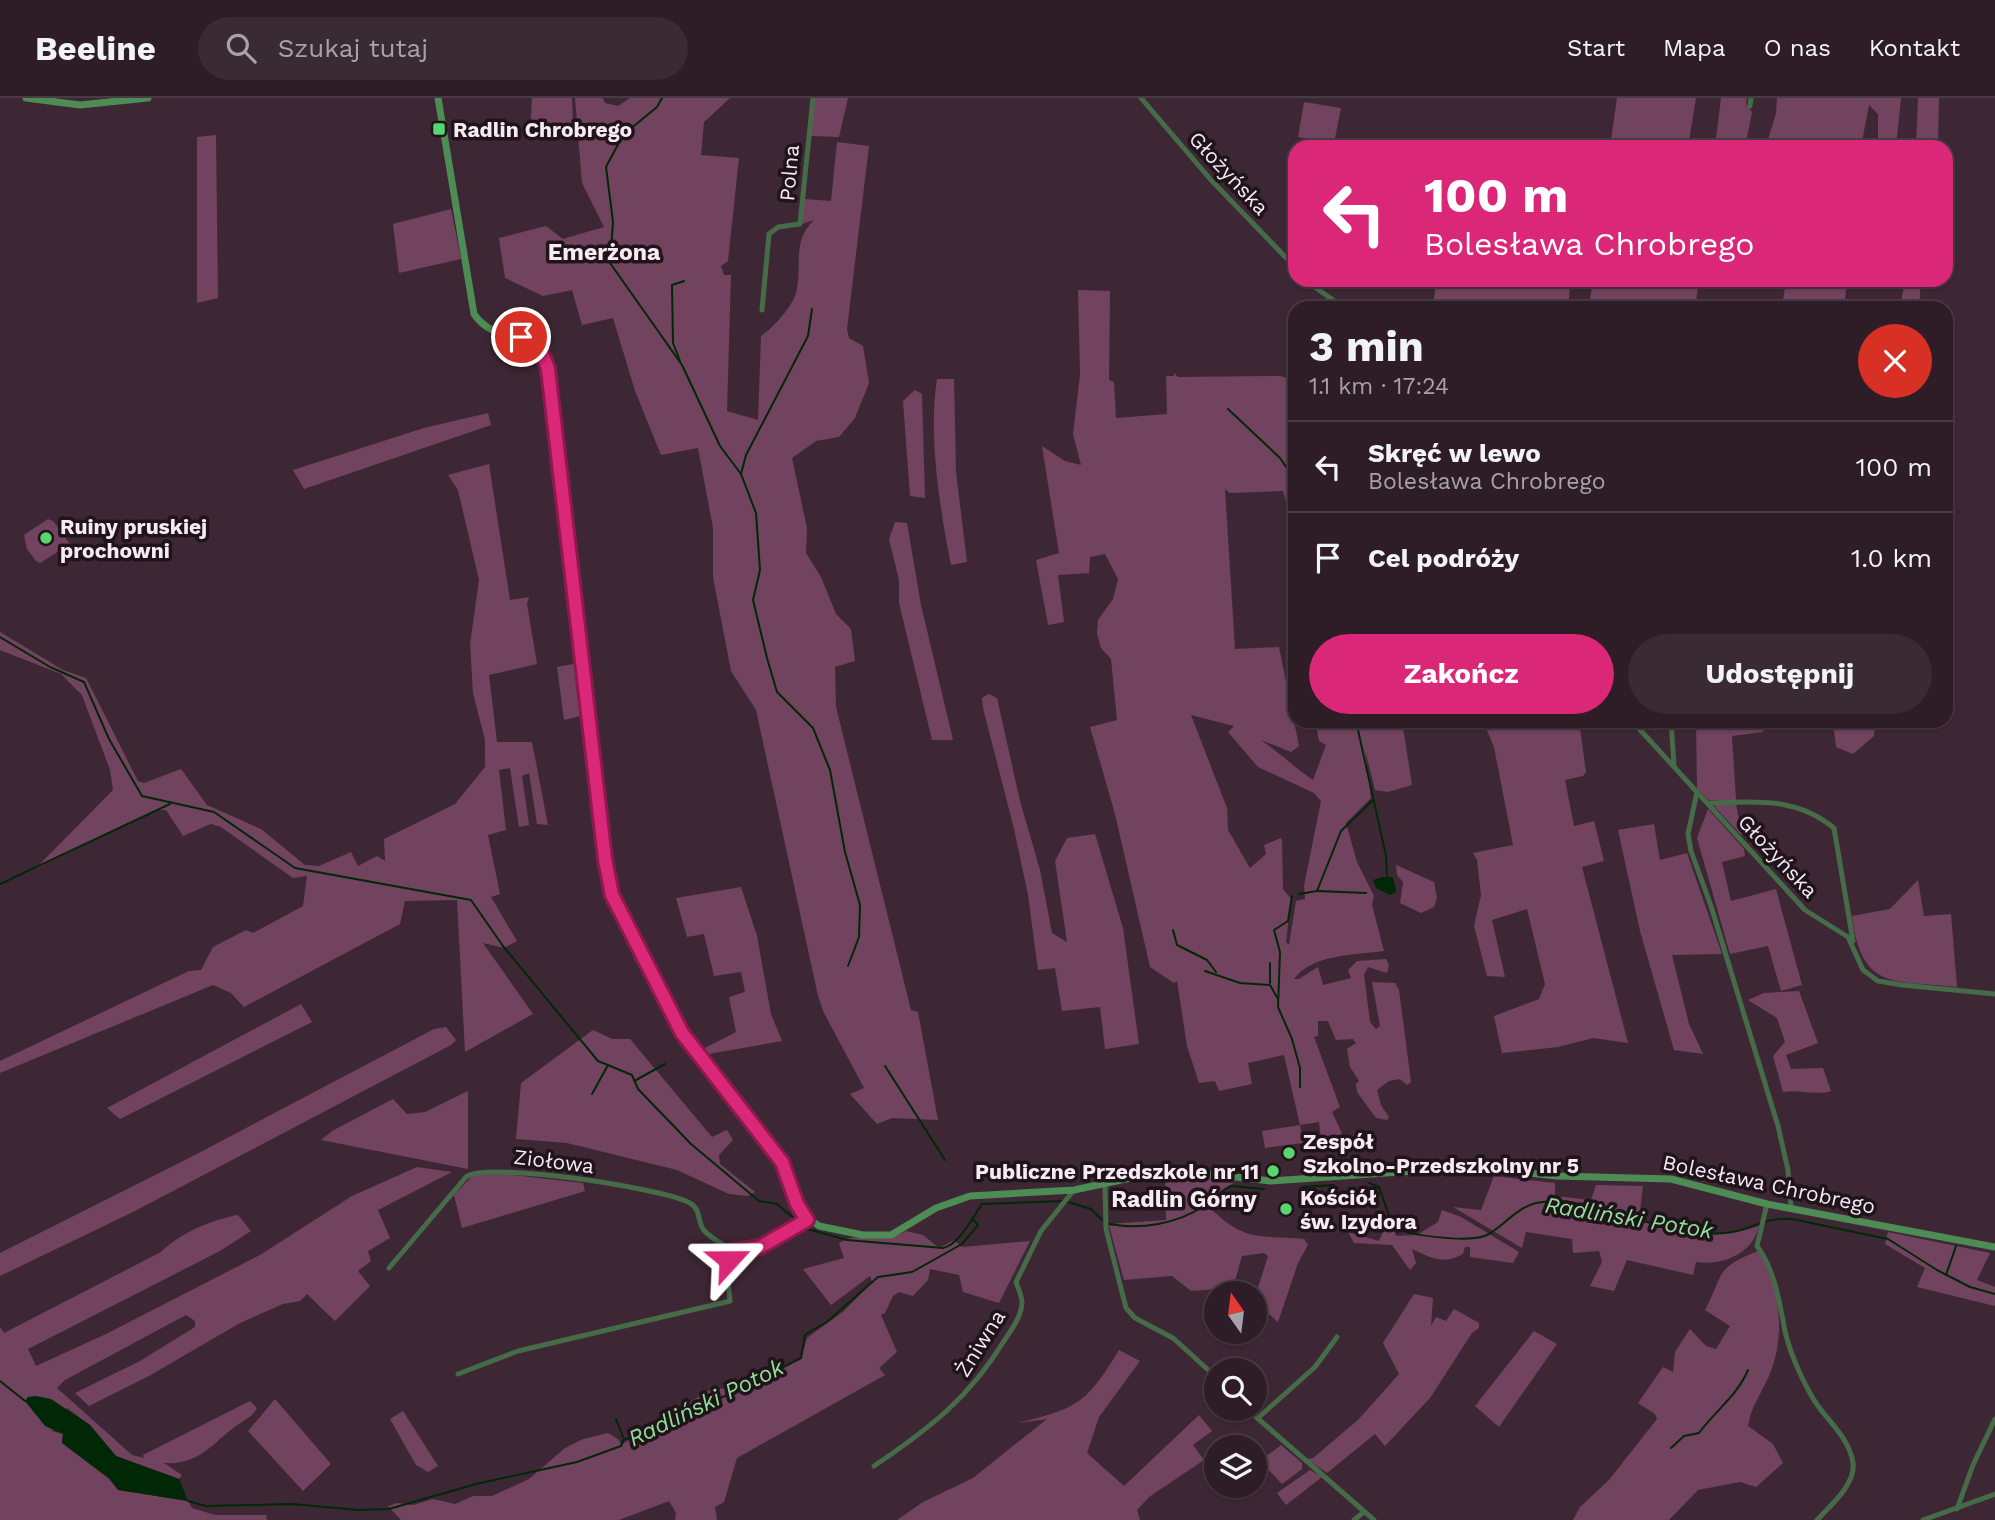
<!DOCTYPE html>
<html lang="pl">
<meta charset="utf-8">
<style>
body{margin:0;font-family:"Work Sans",sans-serif;background:#3a2a33;color:#f1f3f6;height:100vh;display:flex;flex-direction:column;font-size:26px;white-space:nowrap}
*{box-sizing:border-box;margin:0}
p{font-size:23px;color:#a7a2a7}
.icon{flex:none;width:38px;height:38px;fill:none;stroke:currentColor;stroke-width:2;stroke-linecap:round;stroke-linejoin:round}
.map{position:relative;flex:1;overflow:hidden}
.panel{position:absolute;left:1288px;top:203px;width:665px;height:427px;display:flex;flex-direction:column;background:#2e1d27;border-radius:21px;box-shadow:0 2px 5px #0004,0 0 0 2px #493b44}
.panel>*{flex:none}
.top-card{position:absolute;left:1288px;top:42px;width:665px;height:147px;border-radius:21px;box-shadow:0 2px 5px #0004,0 0 0 2px #493b44;background:#db2777;color:#fff;overflow:hidden}
.needle{width:46px;rotate:346deg}
.tools{position:absolute;left:1204px;top:1183px;display:grid;gap:14px}
.tools a{display:grid;place-items:center;width:63px;height:63px;border-radius:50%;background:#2e1d27;box-shadow:0 2px 5px #0004,0 0 0 2px #493b44;font-size:35px}
.pin{position:absolute;display:grid;place-items:center;width:60px;height:60px;color:#fff;margin:-30px;border:4px solid #fff;border-radius:50%;box-shadow:0 2px 7px #0007}
.me{position:absolute;width:77px;margin:-38px;rotate:66deg;stroke-linejoin:round;filter:drop-shadow(0 0 5px #0008)}
.turn{display:flex;align-items:center;gap:24px;height:147px;padding:0 21px;font-size:32px}
.turn .icon{width:91px;height:91px;stroke-width:2.5}
.turn b{display:block;font-size:49px;line-height:60px}
.round{display:grid;place-items:center;flex:none;width:74px;height:74px;border-radius:37px;background:#3a2a33}
.summary{display:flex;align-items:center;justify-content:space-between;height:119px;padding:0 21px}
h1{font-size:42px;font-weight:700;line-height:52px}
.primary-button{display:flex;gap:14px;margin-top:auto;padding:14px 21px}
.primary-button a{flex:1;height:80px;border-radius:42px;background:#db2777;color:#fff;font-size:28px;font-weight:700;line-height:80px;text-align:center}
.primary-button a+a{background:#3a2a33;color:#f1f3f6}
ul{padding:0;list-style:none}
li{display:flex;align-items:center;gap:21px;height:91px;padding:0 21px;border-top:2px solid #493b44}
li div{flex:1}
li b{display:block;font-size:26px}
li em{font-style:normal}
header{display:flex;align-items:center;gap:42px;box-sizing:border-box;height:98px;padding:0 35px;background:#2e1d27;border-bottom:2px solid #493b44}
header strong{font-size:33px}
nav{display:flex;gap:38px;margin-inline-start:auto;font-size:24px}
.search{width:490px;height:63px;background:#3a2a33;display:flex;align-items:center;gap:18px;box-sizing:border-box;padding:0 24px;border-radius:38px;color:#a7a2a7;font-size:26px}
.map>svg:first-child{display:block}
.green{fill:#72435f;fill-rule:evenodd}
.water{fill:#002806}
.lines{fill:none;stroke-linecap:round;stroke-linejoin:round}
.stream{stroke:#002806;stroke-width:2}
.street{stroke:#456b49;stroke-width:5}
.secondary{stroke:#4d8c55;stroke-width:7}
.route-casing{stroke:#8e194d;stroke-width:18}
.route{stroke:#db2777;stroke-width:12}
.poi-dot{fill:#59d56f;stroke:#1e1419;stroke-width:2.5}
.labels{text-anchor:middle;dominant-baseline:central;stroke-width:7;stroke-linejoin:round;paint-order:stroke}
.poi-label{font-size:21px;font-weight:bold;fill:#f9e9f2;stroke:#1e1419;text-anchor:start}
.street-label{font-size:21px;fill:#f9e9f2;stroke:#1e1419}
.neighbourhood-label{font-size:23px;font-weight:bold;fill:#f9e9f2;stroke:#1e1419}
.water-label{font-size:23px;font-style:italic;fill:#90df99;stroke:#1e1419}
</style>
<header>
<strong>Beeline</strong>
<div class="search"><svg class="icon" aria-label="search" viewBox="0 0 24 24"><circle cx="10" cy="10" r="6"/><path d="M15 15l6 6"/></svg>Szukaj tutaj</div>
<nav><a>Start</a><a>Mapa</a><a>O nas</a><a>Kontakt</a></nav>
</header>
<div class="map">
<svg width="1995" height="1422" viewBox="0 0 1995 1422">
<rect width="100%" height="100%" fill="#3e2734"/>
<g class="green">
<polygon points="532,0 572,0 573,27 530,39"/>
<path d="M575,0H603L605,5L618,8L630,0H730L704,24L701,57L739,60L728,163L721,168L724,177H731L727,313L758,322L761,238C773,230 792,209 796,195C803,168 791,144 814,122L802,126L804,101L831,103L837,44L869,48L847,231L849,240L863,248L869,285L855,320L839,339L816,343L792,360L807,430L806,455L821,479L836,516L851,531L855,563L835,569L836,609L911,912L918,914L938,1022L892,1020L877,1026L850,996L864,990L824,915L818,898L756,612L731,573L713,479V430L698,350L661,357L635,293L613,220L582,227L572,192L543,198L505,180L499,140L546,128L563,141L604,129L582,85Z"/>
<polygon points="815,0 848,0 839,39 810,38"/>
<polygon points="1617,0 1696,0 1688,49 1610,49"/>
<polygon points="1721,0 1747,0 1746,6 1752,14 1745,49 1715,49"/>
<polygon points="1777,0 1901,0 1896,49 1878,49 1878,16 1869,7 1861,49 1766,49 1776,15"/>
<polygon points="1918,0 1939,0 1938,49 1916,49"/>
<polygon points="1304,4 1341,10 1334,45 1298,39"/>
<polygon points="216,37 218,200 197,205 197,39"/>
<polygon points="451,111 461,161 399,175 393,126"/>
<polygon points="1436,182 1570,182 1569,202 1589,208 1593,182 1699,182 1695,210 1433,210"/>
<polygon points="1786,182 1847,182 1844,210 1782,210"/>
<polygon points="1905,182 1921,182 1919,210 1900,210"/>
<path d="M1078,192L1110,193L1109,282L1114,284L1116,320L1167,316L1166,278H1174V275L1178,279L1281,278L1294,283L1295,438L1283,393L1230,395L1225,391L1235,551L1279,549L1299,648L1291,654L1261,642C1280,655 1295,670 1313,682L1326,647L1319,643L1315,623H1402L1412,687L1388,694L1375,692L1365,652L1371,700L1346,725L1357,764L1374,798L1372,807L1384,853C1355,857 1312,856 1294,881H1299L1318,869L1323,887L1351,880L1348,872L1357,863L1386,861L1389,867L1387,875L1368,869L1364,876L1370,924L1376,931L1380,928L1372,884L1395,885L1399,892L1411,984L1407,987L1400,981L1389,983L1377,992L1381,1007L1389,1019L1387,1022L1376,1020L1357,994L1356,986L1359,983L1350,969L1347,951L1356,945L1353,941L1336,942L1328,923H1318V938L1314,939L1340,1009L1332,1014L1346,1044L1322,1050L1319,1024L1300,1027L1303,1045L1265,1050L1262,1033L1300,1027L1284,957L1248,965L1252,986L1219,993L1215,983L1199,985L1187,948L1177,883L1174,885L1150,869L1115,716L1090,629L1117,622L1111,561L1101,550L1097,536L1098,522L1113,501L1118,481L1105,456L1090,459L1089,475L1058,477L1064,524L1048,527L1036,462L1059,455L1042,348L1065,363L1081,367L1073,336L1080,277ZM1191,617L1234,628L1228,634L1258,669L1314,695L1321,703L1304,788L1305,801L1296,803L1289,847L1286,844L1291,801L1283,791L1282,743L1281,740L1264,747L1266,756L1250,770L1228,732L1227,710Z"/>
<path d="M937,281H954L956,374L967,464L951,467C940,412 928,337 937,281Z"/>
<polygon points="915,292 922,296 925,400 910,398 903,303"/>
<polygon points="488,315 491,327 304,391 293,372 424,330"/>
<polygon points="489,366 510,502 529,499 527,506 537,566 489,577 497,644 532,644 548,727 537,726 529,675 522,678 529,727 519,729 510,670 499,672 506,732 488,737 500,796 491,799 517,843 504,850 483,845 533,916 465,954 457,802 405,803 400,826 244,909 231,895 213,887 0,975 0,963 189,873 201,872 213,849 246,832 253,835 303,808 307,778 293,780 221,729 211,726 183,738 166,712 158,712 35,771 113,692 110,672 82,597 61,576 0,552 0,534 63,572 86,580 138,683 144,685 181,671 207,707 261,731 305,767 319,768 351,754 358,768 377,758 385,763 384,741 455,706 485,669 485,642 473,595 470,546 479,482 458,392 448,377"/>
<polygon points="48,421 53,423 70,446 40,465 36,463 27,451 24,437"/>
<polygon points="895,424 907,425 921,507 953,642 932,642 899,505 899,482 889,441"/>
<polygon points="578,565 584,617 564,622 557,569"/>
<polygon points="989,596 997,600 1020,703 1040,772 1052,835 1067,844 1055,763 1067,740 1095,736 1123,830 1139,946 1105,951 1100,909 1062,913 1055,870 1038,872 1028,797 1014,731 983,610 982,600"/>
<polygon points="1483,623 1579,623 1586,674 1583,678 1565,682 1574,728 1594,723 1604,763 1582,769 1628,945 1593,940 1558,949 1502,955 1494,918 1539,901 1545,886 1527,811 1492,822 1505,879 1487,878 1474,828 1481,797 1477,762 1473,755 1513,747 1494,649"/>
<polygon points="1696,623 1763,623 1763,634 1732,638 1736,702 1708,702 1697,690"/>
<polygon points="1833,623 1875,623 1874,638 1853,656 1836,649"/>
<polygon points="1718,706 1736,706 1742,738 1714,708"/>
<polygon points="1708,711 1744,751 1745,758 1722,764 1731,803 1776,791 1802,887 1781,893 1768,848 1730,856 1697,740"/>
<polygon points="1654,726 1660,762 1687,755 1722,856 1672,857 1689,926 1703,956 1674,952 1640,833 1618,732"/>
<polygon points="1396,767 1434,784 1437,800 1434,809 1421,815 1400,805 1403,784 1397,777"/>
<path d="M1918,782L1924,818L1951,816L1957,889C1896,882 1861,894 1852,818L1890,811Z"/>
<polygon points="741,789 757,838 771,916 782,943 703,957 699,953 736,934 729,899 745,894 741,874 714,878 704,836 687,839 676,800"/>
<path d="M1799,893L1818,945L1786,957L1791,971L1823,970L1831,993C1813,998 1801,991 1783,994L1773,958L1785,944L1777,920L1748,902L1764,895Z"/>
<polygon points="301,906 312,924 120,1021 107,1010"/>
<polygon points="446,929 456,942 451,947 133,1114 0,1178 0,1155 193,1058 434,931"/>
<polygon points="593,932 612,941 630,941 712,1039 727,1032 733,1042 719,1057 720,1066 755,1094 748,1098 729,1096 677,1072 567,1045 516,1041 521,985"/>
<polygon points="468,993 468,1071 321,1042 332,1033 393,1001 407,1016 425,1014"/>
<path d="M417,1069L452,1074L378,1112L390,1140L368,1153L371,1163L358,1173L370,1188L335,1223L307,1196L300,1203L283,1206L240,1225L149,1278L89,1308L75,1295L140,1263L195,1229V1223L186,1217L65,1282L57,1290L132,1357L144,1360L143,1357L250,1303L257,1310C251,1321 241,1323 232,1331C208,1350 197,1367 164,1365L182,1377L179,1381L116,1358L90,1327L67,1310L52,1333L63,1336L62,1345L108,1380L118,1392L188,1403L192,1410L215,1417H266L267,1422H0V1229L4,1235L161,1154C180,1135 211,1122 238,1117L251,1133L220,1153L28,1251L36,1268L106,1236L260,1157L352,1098Z"/>
<polygon points="496,1075 583,1085 585,1093 462,1130 454,1097 473,1077"/>
<path d="M1188,1076L1235,1083L1209,1109C1245,1144 1256,1137 1304,1141L1308,1147L1298,1165L1278,1224L1262,1210L1255,1216V1199L1268,1158L1264,1155L1242,1158L1233,1190L1191,1193L1172,1178L1124,1182L1109,1128L1119,1127L1108,1126L1166,1122L1165,1079Z"/>
<path d="M1494,1078L1555,1085V1098L1591,1102L1596,1087L1643,1088L1639,1122C1679,1137 1718,1142 1759,1128C1753,1156 1722,1168 1696,1164L1693,1177L1627,1162L1614,1193L1590,1188L1602,1164L1599,1153L1573,1155L1572,1141L1526,1134L1522,1150L1453,1109L1481,1112Z"/>
<path d="M1442,1112L1461,1119L1519,1154L1513,1165L1470,1159V1149H1465L1463,1156C1443,1167 1431,1160 1412,1151L1416,1165L1410,1172L1392,1147L1354,1145L1348,1134L1379,1143L1385,1130L1393,1129L1396,1138L1417,1137L1438,1124Z"/>
<path d="M906,1133L923,1137L939,1150L954,1142L962,1149L1030,1143L999,1205L963,1194L959,1177L930,1171L928,1182L913,1198L899,1194L893,1198L885,1215L881,1217L897,1254L879,1270L885,1277L737,1360L724,1404L715,1409L717,1422H675L676,1415L669,1403L619,1422H401L388,1408L397,1405L413,1407L433,1401L455,1406L473,1398H492L529,1381L565,1350L583,1341L608,1335L619,1342L621,1347L710,1292L739,1289L801,1261L807,1240L844,1213L872,1184L870,1178L831,1207L803,1171L844,1160L839,1145C859,1132 884,1146 906,1133Z"/>
<polygon points="1888,1134 1990,1155 1977,1182 1995,1189 1995,1208 1917,1189 1925,1170 1885,1146"/>
<path d="M1758,1153C1781,1191 1786,1238 1769,1278C1761,1296 1751,1309 1748,1328L1773,1346L1783,1365L1756,1389L1740,1384L1698,1392L1669,1422H1573L1580,1409L1609,1382L1657,1321L1655,1316L1638,1305L1663,1269L1673,1274L1675,1254L1690,1231L1706,1248L1716,1251L1730,1228L1705,1212C1725,1175 1713,1171 1758,1153Z"/>
<polygon points="1414,1196 1433,1200 1431,1228 1436,1219 1446,1223 1454,1211 1479,1225 1479,1230 1472,1235 1430,1300 1385,1348 1375,1336 1327,1375 1307,1361 1313,1360 1358,1322 1399,1276 1383,1245"/>
<polygon points="1534,1233 1557,1246 1499,1329 1475,1308"/>
<path d="M1119,1252L1140,1263L1099,1319L1087,1355L1124,1388L1199,1317L1212,1333L1193,1347L1204,1362L1149,1399L1137,1412L1140,1422H897L923,1404L973,1380L1047,1321L1018,1325C1078,1310 1086,1306 1119,1252Z"/>
<polygon points="275,1301 331,1366 303,1393 248,1333"/>
<polygon points="403,1313 438,1368 428,1374 416,1367 390,1321"/>
<polygon points="1281,1347 1302,1365 1302,1371 1282,1386 1260,1363"/>
<polygon points="1310,1372 1322,1379 1286,1407 1277,1395"/>
</g>
<g class="water">
<polygon points="1382,779 1393,779 1396,794 1390,797 1376,790 1373,782"/>
<polygon points="36,1298 51,1301 90,1327 116,1358 179,1381 188,1403 118,1392 110,1381 62,1345 63,1336 45,1328 25,1303 28,1299"/>
</g>
<g class="lines">
<g class="stream">
<polyline points="662,0 657,9 623,37 606,69 613,124 610,165 682,267 720,348 741,376 756,415 760,472 753,502 767,560 777,594 813,630 830,672 845,754 860,807 859,839 848,868"/>
<polyline points="680,263 673,245 672,187 684,183"/>
<polyline points="1228,311 1280,360 1295,382"/>
<polyline points="741,376 746,357 808,238 812,211"/>
<polyline points="0,539 50,569 84,584 109,641 142,698 214,714 295,770 471,802 503,848 598,963 632,977 638,991 691,1046 759,1103 777,1106 796,1122"/>
<polyline points="1356,623 1386,758 1387,779"/>
<polyline points="0,786 170,706"/>
<polyline points="1318,793 1366,795"/>
<polyline points="1299,796 1317,793 1341,733 1373,702"/>
<polyline points="1292,798 1288,823 1274,832 1280,854 1278,909 1292,941 1300,970 1300,989"/>
<polyline points="1173,832 1177,847 1207,862 1216,874"/>
<polyline points="1205,873 1240,885 1270,887 1278,901"/>
<polyline points="1270,885 1270,865"/>
<polyline points="885,968 945,1062"/>
<polyline points="636,982 665,966"/>
<polyline points="592,996 608,967"/>
<path d="M1369,1085L1379,1089L1393,1129C1409,1138 1470,1145 1487,1137C1504,1128 1516,1110 1536,1105C1577,1096 1636,1125 1677,1131C1698,1135 1720,1138 1741,1132C1759,1126 1773,1119 1792,1121L1888,1141L1937,1172L1970,1189L1995,1196"/>
<polyline points="1302,1089 1334,1087"/>
<polyline points="1068,1104 1091,1111 1102,1122"/>
<path d="M1107,1125C1138,1133 1177,1126 1204,1108C1214,1102 1220,1093 1231,1088L1264,1091"/>
<path d="M804,1130L847,1142L943,1150C959,1147 973,1119 982,1106L1063,1103"/>
<polyline points="1946,1177 1956,1148"/>
<polyline points="0,1283 25,1303"/>
<polyline points="616,1321 623,1339"/>
<path d="M1671,1350L1684,1338L1699,1335C1716,1312 1737,1298 1748,1272"/>
<polyline points="188,1403 206,1408 292,1406 358,1412 389,1411 476,1386 577,1364 621,1348 624,1341 646,1339 669,1322 685,1319 692,1312 739,1292 801,1260 805,1237 828,1223 878,1179 912,1174 962,1146 978,1127 972,1120"/>
</g>
<g class="street">
<polyline points="1141,0 1211,82 1295,169"/>
<polyline points="1750,8 1751,0"/>
<polyline points="1305,182 1344,210"/>
<polyline points="762,212 769,136 778,129 800,126 813,0"/>
<polyline points="1632,623 1805,812 1848,839 1863,872 1878,883 1902,887 1995,896"/>
<polyline points="1671,623 1674,668"/>
<polyline points="1697,694 1688,736 1691,753 1711,808 1778,1028 1788,1072 1791,1110"/>
<path d="M1707,705C1755,704 1795,698 1834,730L1853,843"/>
<polyline points="1105,1087 1106,1131 1126,1210 1135,1220 1173,1240 1216,1279"/>
<path d="M1767,1106L1757,1148C1775,1173 1779,1202 1785,1233C1790,1255 1800,1277 1811,1297C1823,1320 1849,1337 1853,1365C1856,1386 1830,1408 1817,1422"/>
<path d="M389,1170L466,1079C488,1063 660,1090 688,1104C701,1110 697,1121 703,1131C709,1140 725,1147 733,1153"/>
<polyline points="458,1276 518,1253 730,1203 727,1173 730,1156 760,1149 807,1122"/>
<polyline points="1247,1311 1374,1422"/>
<polyline points="1258,1320 1315,1269 1337,1239"/>
<path d="M874,1368C929,1331 969,1300 1004,1243C1011,1232 1022,1218 1022,1204C1022,1198 1018,1190 1016,1184L1041,1133L1074,1092"/>
<polyline points="1957,1411 1973,1367 1995,1321"/>
<polyline points="1354,1422 1364,1414"/>
<polyline points="1923,1422 1995,1396"/>
</g>
<g class="secondary">
<polyline points="26,0 80,7 148,0"/>
<path d="M438,0L474,216C498,251 535,223 548,271L605,761L612,797L682,935L782,1064L801,1115L819,1128L863,1137H891L936,1110L970,1098L1074,1092L1154,1075L1191,1074L1271,1083L1472,1069L1557,1078L1671,1081L1767,1106L1995,1149"/>
</g>
</g>
<g class="lines">
<defs>
<polyline id="route" points="521,239 540,250 548,271 605,761 612,797 682,935 782,1064 797,1106 807,1122 760,1149 733,1153 729,1162"/>
</defs>
<use href="#route" class="route-casing"/>
<use href="#route" class="route"/>
</g>
<g class="poi-dot">
<rect x="432" y="24" width="14" height="14" rx="3.5"/>
<circle cx="46" cy="440" r="7"/>
<circle cx="1289" cy="1055" r="7"/>
<circle cx="1273" cy="1073" r="7"/>
<circle cx="1286" cy="1111" r="7"/>
</g>
<g class="labels">
<g class="poi-label">
<text x="453" y="31">Radlin Chrobrego</text>
<text x="60" y="428">Ruiny pruskiej<tspan x="60" dy="24">prochowni</tspan></text>
<text x="1303" y="1043">Zespół<tspan x="1303" dy="24">Szkolno-Przedszkolny nr 5</tspan></text>
<text x="1259" y="1073" text-anchor="end">Publiczne Przedszkole nr 11</text>
<text x="1300" y="1099">Kościół<tspan x="1300" dy="24">św. Izydora</tspan></text>
</g>
<g class="street-label">
<text transform="translate(789 75) rotate(-85)">Polna</text>
<text transform="translate(1229 75) rotate(47)">Głożyńska</text>
<text transform="translate(1778 758) rotate(47)">Głożyńska</text>
<text transform="translate(554 1063) rotate(7)">Ziołowa</text>
<text transform="translate(1769 1086) rotate(12)">Bolesława Chrobrego</text>
<text transform="translate(980 1245) rotate(-58)">Żniwna</text>
</g>
<g class="neighbourhood-label">
<text x="604" y="154">Emerżona</text>
<text x="1184" y="1101">Radlin Górny</text>
</g>
<g class="water-label">
<text transform="translate(1629 1120) rotate(9)">Radliński Potok</text>
<text transform="translate(706 1305) rotate(-26)">Radliński Potok</text>
</g>
</g>
</svg>
<div class="tools">
<a><svg class="needle" viewBox="-14 -14 28 28"><path d="M0-13l5 13h-10z" fill="#e53935"/><path d="M0 13l5-13h-10z" fill="#a7a2a7"/></svg></a>
<a><svg class="icon" aria-label="search" viewBox="0 0 24 24"><circle cx="10" cy="10" r="6"/><path d="M15 15l6 6"/></svg></a>
<a><svg class="icon" aria-label="layers" viewBox="0 0 24 24"><path d="M12 4l9 5-9 5-9-5zM3 14l9 5 9-5"/></svg></a>
</div>
<div class="pin" style="left:521px;top:239px;background:#d93025"><svg class="icon" aria-label="arrive" viewBox="0 0 24 24"><path d="M6 21V4h12l-3 4 3 4H6"/></svg></div>
<svg class="me" style="left:729px;top:1162px" viewBox="-20 -20 40 40"><path d="M0-17L14 15 0 8-14 15z" fill="#db2777" stroke="#fff" stroke-width="4"/></svg>
<div class="top-card">
<div class="turn"><svg class="icon" aria-label="left" viewBox="0 0 24 24"><path d="M17 20v-9H6M10 6l-5 5 5 5"/></svg><div><b>100 m</b>Bolesława Chrobrego</div></div>
</div>
<section class="panel">
<div class="summary"><div><h1>3 min</h1><p>1.1 km · 17:24</p></div><a class="round" style="background:#d93025;color:#fff"><svg class="icon" aria-label="close" viewBox="0 0 24 24"><path d="M6 6l12 12M18 6L6 18"/></svg></a></div>
<ul>
<li><svg class="icon" aria-label="left" viewBox="0 0 24 24"><path d="M17 20v-9H6M10 6l-5 5 5 5"/></svg><div><b>Skręć w lewo</b><p>Bolesława Chrobrego</p></div><em>100 m</em></li>
<li><svg class="icon" aria-label="arrive" viewBox="0 0 24 24"><path d="M6 21V4h12l-3 4 3 4H6"/></svg><div><b>Cel podróży</b></div><em>1.0 km</em></li>
</ul>
<div class="primary-button"><a>Zakończ</a><a>Udostępnij</a></div>
</section>
</div>
